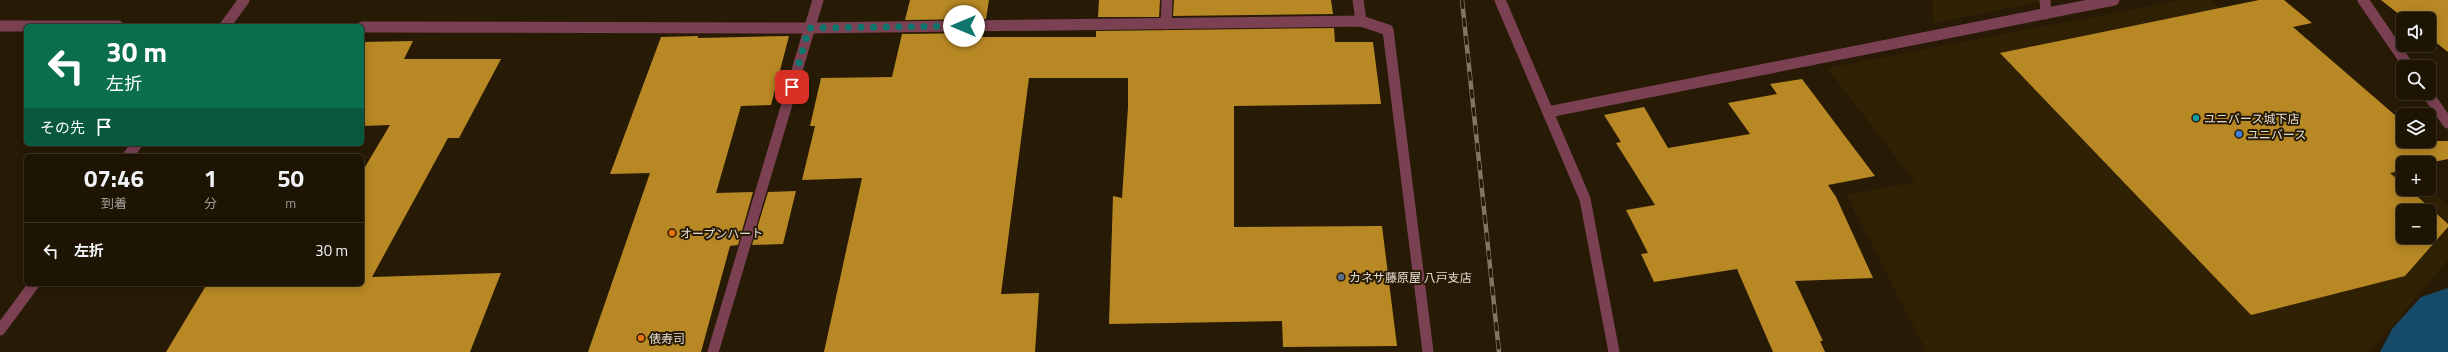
<!DOCTYPE html>
<html lang="ja">
<meta charset="utf-8">
<style>
body{margin:0;font-family:"Titillium Web","Noto Sans JP",sans-serif;background:#2a2113;color:#f1f3f6;height:100vh;display:flex;flex-direction:column;font-size:15px;white-space:nowrap}
*{box-sizing:border-box;margin:0}
p{font-size:13px;color:#a09e9a}
.icon{flex:none;width:22px;height:22px;fill:none;stroke:currentColor;stroke-width:2;stroke-linecap:round;stroke-linejoin:round}
.map{position:relative;flex:1;overflow:hidden}
.drawer{position:absolute;left:24px;top:154px;width:340px;height:132px;display:flex;flex-direction:column;background:#1d1404;border-radius:6px;box-shadow:0 2px 10px #0003,0 0 0 1px #3b3326}
.drawer>*{flex:none}
.banner{position:absolute;left:24px;top:24px;width:340px;height:122px;border-radius:6px;box-shadow:0 2px 10px #0003,0 0 0 1px #3b3326;background:#0b6e4f;color:#fff;overflow:hidden}
.buttons{position:absolute;left:2396px;top:12px;display:grid;gap:8px}
.buttons a{display:grid;place-items:center;width:40px;height:40px;border-radius:6px;background:#1d1404;box-shadow:0 2px 10px #0003,0 0 0 1px #3b3326;font-size:20px}
.pin{position:absolute;display:grid;place-items:center;width:34px;height:34px;color:#fff;margin:-17px;border-radius:8px;box-shadow:0 2px 6px #0006}
.me{position:absolute;width:44px;margin:-22px;rotate:270deg;stroke-linejoin:round;filter:drop-shadow(0 0 3px #0008)}
.turn{display:flex;align-items:center;gap:14px;height:84px;padding:0 16px;font-size:18px}
.turn .icon{width:52px;height:52px;stroke-width:2.5}
.turn b{display:block;font-size:28px;line-height:34px}
.then{display:flex;align-items:center;height:38px;padding:0 16px;background:#0003;gap:8px;font-size:15px}
.eta{display:flex;justify-content:space-evenly;align-items:center;height:68px;text-align:center}
.eta b{font-size:24px;font-weight:700;line-height:28px}
ul{padding:0;list-style:none}
li{display:flex;align-items:center;gap:12px;height:56px;padding:0 16px;border-top:1px solid #3b3326}
li div{flex:1}
li b{display:block;font-size:15px}
li em{font-style:normal}
.map>svg:first-child{display:block}
.built{fill:#302104;fill-rule:evenodd}
.lines{fill:none;stroke-linecap:round;stroke-linejoin:round}
.river{fill:#154a68;fill-rule:evenodd}
.building{fill:#b78824;fill-rule:evenodd}
.service{stroke:#7b4153;stroke-width:11}
.minor{stroke:#7b4153;stroke-width:11}
.rail-casing{stroke:#807664;stroke-width:4.5}
.rail{stroke:#271b06;stroke-width:3;stroke-dasharray:9;stroke-linecap:butt}
.route{stroke:#0f766e;stroke-width:7;stroke-dasharray:0 12.6}
.culture-dot{fill:#0f9aa8;stroke:#271b06;stroke-width:1.5}
.shop-dot{fill:#3f7fe0;stroke:#271b06;stroke-width:1.5}
.food-dot{fill:#e8710a;stroke:#271b06;stroke-width:1.5}
.service-dot{fill:#5c6f8a;stroke:#271b06;stroke-width:1.5}
.labels{text-anchor:middle;dominant-baseline:central;stroke-width:4;stroke-linejoin:round;paint-order:stroke}
.poi-label{font-size:12px;fill:#e3dbce;stroke:#271b06;text-anchor:start}
</style>
<div class="map">
<svg width="2448" height="352" viewBox="0 0 2448 352">
<rect width="100%" height="100%" fill="#271b06"/>
<g class="built">
<polygon points="1933,0 2050,0 1933,23"/>
<path d="M2182,0H2211L2403,167V189H2429L2448,206V260L2370,352H1927L1846,195L1915,182L1827,68ZM2403,211H2429V237H2403Z"/>
</g>
<g class="lines">
<polygon class="river" points="2448,288 2448,352 2380,352 2392,329 2421,297"/>
</g>
<g class="building">
<polygon points="910,0 989,0 986,19 905,20"/>
<polygon points="1099,0 1160,0 1159,17 1098,17"/>
<polygon points="1174,0 1331,0 1333,14 1173,16"/>
<path d="M2259,0H2284L2312,23L2293,27L2403,122V141H2448V159L2429,163H2403V170L2390,173L2403,184V189H2409L2448,224V227L2405,276L2251,315L2000,53ZM2403,211H2429V237H2403Z"/>
<polygon points="2381,0 2448,0 2448,52 2429,37 2429,19 2405,19"/>
<polygon points="1334,28 1335,42 1373,42 1381,104 1234,106 1234,227 1382,226 1397,346 1283,347 1282,321 1109,324 1113,196 1122,198 1128,107 1128,78 1029,78 1001,294 1039,293 1035,352 824,352 862,178 802,180 815,126 810,126 821,78 892,77 902,34 983,33 982,37 1096,37 1096,31"/>
<polygon points="698,36 698,38 789,36 771,105 741,106 716,193 753,192 738,245 730,246 701,352 588,352 650,173 610,174 661,37"/>
<polygon points="413,41 404,59 501,59 459,138 448,138 372,277 501,273 470,352 166,352 207,284 362,284 362,172 390,125 362,126 362,42"/>
<polygon points="1802,79 1875,176 1828,185 1836,197 1873,278 1795,281 1823,341 1820,341 1825,352 1773,352 1737,269 1654,282 1641,254 1648,253 1626,210 1655,205 1616,143 1621,142 1604,115 1644,107 1668,148 1750,134 1728,103 1777,94 1770,84"/>
<polygon points="796,191 783,244 752,245 768,192"/>
</g>
<g class="lines">
<polyline class="service" points="2045,0 2046,14"/>
<g class="minor">
<polyline points="1358,0 1361,21"/>
<polyline points="1500,0 1585,199 1614,352"/>
<polyline points="2363,0 2409,67"/>
<polyline points="1166,24 1167,0"/>
<polyline points="0,26 118,26"/>
<polyline points="225,26 244,0"/>
<polyline points="362,27 809,28 1361,21 1388,30 1428,352"/>
<polyline points="2427,93 2448,123"/>
<polyline points="1548,112 2114,0"/>
<polyline points="128,156 137,144"/>
<polyline points="0,330 34,284"/>
<polyline points="713,352 818,0"/>
</g>
<defs>
<polyline id="rail" points="1462,0 1499,352"/>
</defs>
<use href="#rail" class="rail-casing"/>
<use href="#rail" class="rail"/>
</g>
<g class="lines">
<polyline class="route" points="792,87 809,28 964,26"/>
</g>
<circle class="culture-dot" cx="2196" cy="118" r="4"/>
<circle class="shop-dot" cx="2239" cy="134" r="4"/>
<g class="food-dot">
<circle cx="672" cy="233" r="4"/>
<circle cx="641" cy="338" r="4"/>
</g>
<circle class="service-dot" cx="1341" cy="277" r="4"/>
<g class="labels">
<g class="poi-label">
<text x="2204" y="118">ユニバース城下店</text>
<text x="2247" y="134">ユニバース</text>
<text x="680" y="233">オープンハート</text>
<text x="1349" y="277">カネサ藤原屋 八戸支店</text>
<text x="649" y="338">俵寿司</text>
</g>
</g>
</svg>
<div class="buttons">
<a><svg class="icon" aria-label="sound" viewBox="0 0 24 24"><path d="M4 9h4l5-4v14l-5-4H4zM17 9q2 3 0 6"/></svg></a>
<a><svg class="icon" aria-label="search" viewBox="0 0 24 24"><circle cx="10" cy="10" r="6"/><path d="M15 15l6 6"/></svg></a>
<a><svg class="icon" aria-label="layers" viewBox="0 0 24 24"><path d="M12 4l9 5-9 5-9-5zM3 14l9 5 9-5"/></svg></a>
<a>+</a>
<a>−</a>
</div>
<div class="pin" style="left:792px;top:87px;background:#d93025"><svg class="icon" aria-label="arrive" viewBox="0 0 24 24"><path d="M6 21V4h12l-3 4 3 4H6"/></svg></div>
<svg class="me" style="left:964px;top:26px" viewBox="-20 -20 40 40"><circle r="19" fill="#fff"/><path d="M0-13L10 11 0 6-10 11z" fill="#0f766e"/></svg>
<div class="banner">
<div class="turn"><svg class="icon" aria-label="left" viewBox="0 0 24 24"><path d="M17 20v-9H6M10 6l-5 5 5 5"/></svg><div><b>30 m</b>左折</div></div>
<div class="then">その先<svg class="icon" aria-label="arrive" viewBox="0 0 24 24"><path d="M6 21V4h12l-3 4 3 4H6"/></svg></div>
</div>
<section class="drawer">
<div class="eta">
<div><b>07:46</b><p>到着</p></div>
<div><b>1</b><p>分</p></div>
<div><b>50</b><p>m</p></div>
</div>
<ul>
<li><svg class="icon" aria-label="left" viewBox="0 0 24 24"><path d="M17 20v-9H6M10 6l-5 5 5 5"/></svg><div><b>左折</b></div><em>30 m</em></li>
</ul>
</section>
</div>
